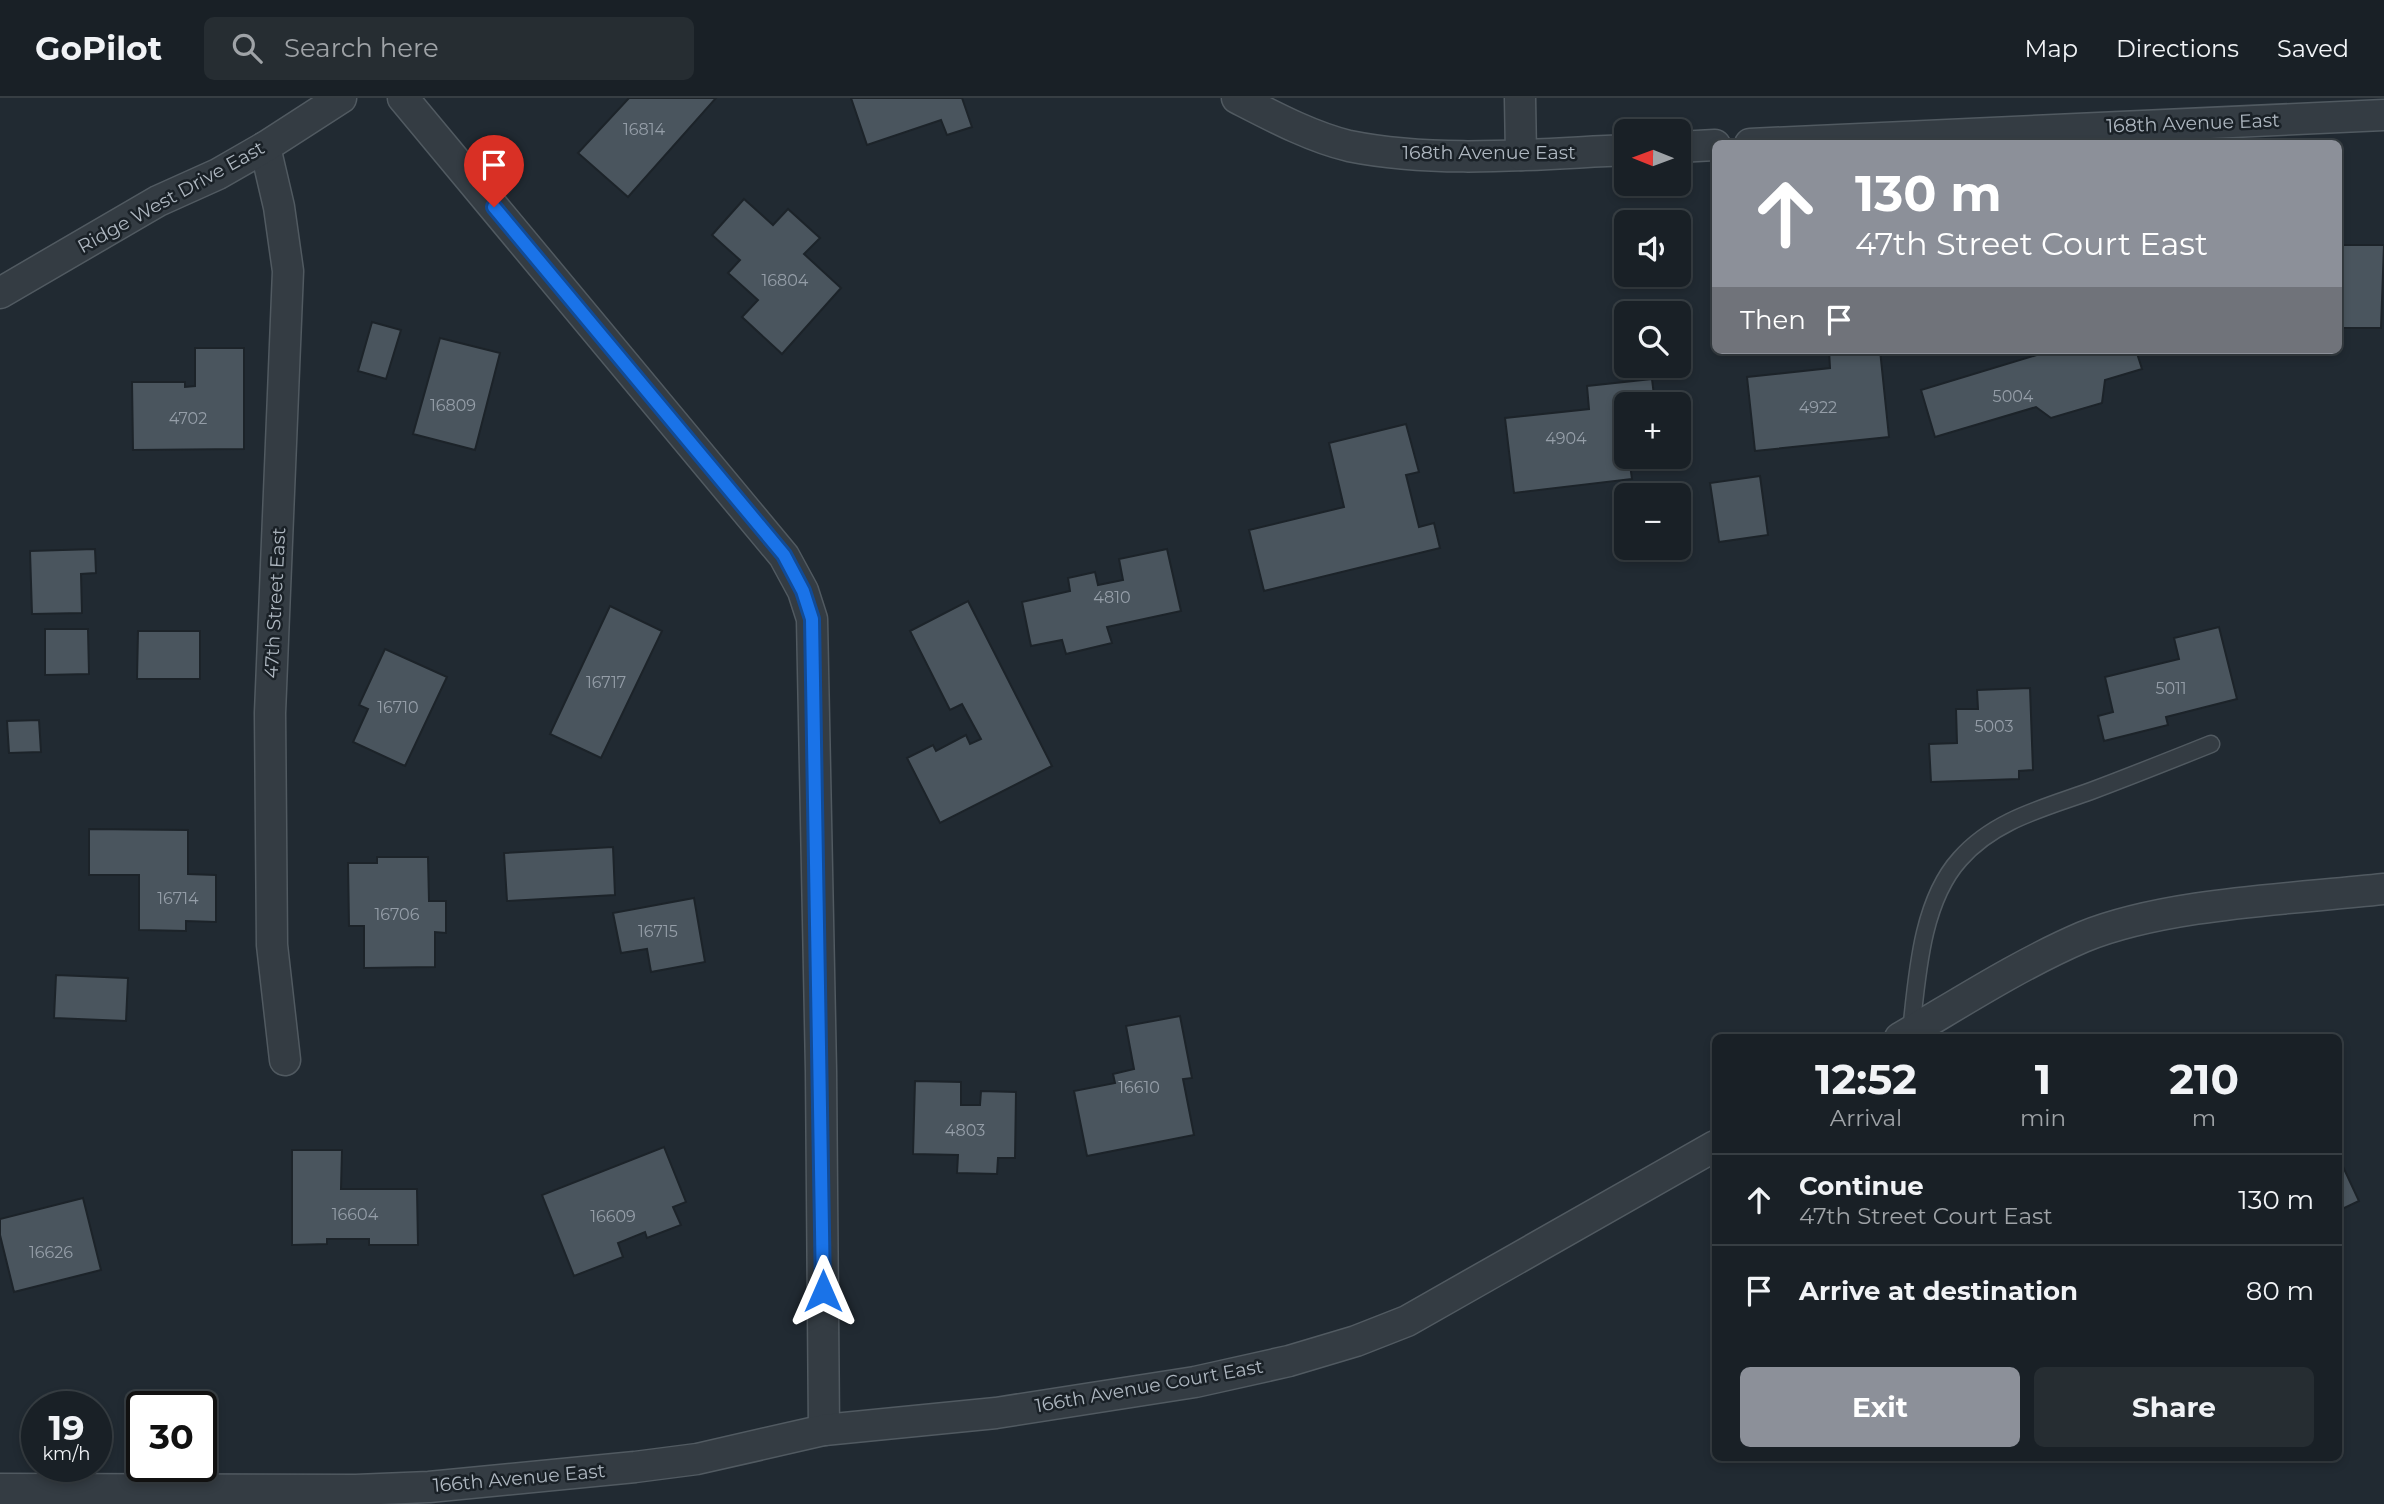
<!DOCTYPE html>
<meta charset="utf-8">
<style>
body{margin:0;font-family:Montserrat,sans-serif;background:#262d32;color:#f1f3f6;height:100vh;display:flex;flex-direction:column;font-size:26px;white-space:nowrap}
*{box-sizing:border-box;margin:0}
p{font-size:23px;color:#9fa3a7}
.icon{flex:none;width:38px;height:38px;fill:none;stroke:currentColor;stroke-width:2;stroke-linecap:round;stroke-linejoin:round}
.map{position:relative;flex:1;overflow:hidden}
.side{position:absolute;left:1712px;top:936px;width:630px;height:427px;display:flex;flex-direction:column;background:#192026;border-radius:10px;box-shadow:0 4px 10px #0003,0 0 0 2px #373e43}
.side>*{flex:none}
.guide{position:absolute;left:1712px;top:42px;width:630px;height:214px;border-radius:10px;box-shadow:0 4px 10px #0003,0 0 0 2px #373e43;background:#8c9099;color:#fff;overflow:hidden}
.needle{width:46px;rotate:271deg}
.controls{position:absolute;left:1614px;top:21px;display:grid;gap:14px}
.controls a{display:grid;place-items:center;width:77px;height:77px;border-radius:10px;background:#192026;box-shadow:0 4px 10px #0003,0 0 0 2px #373e43;font-size:35px}
.speed{position:absolute;left:21px;top:1293px;display:flex;gap:14px;font-size:35px;font-weight:700;text-align:center}
.speed>*{display:grid;place-content:center;width:91px;height:91px;border-radius:50%;background:#192026;box-shadow:0 4px 10px #0003,0 0 0 2px #373e43;line-height:1}
.speed small{font-size:18px;font-weight:400}
.speed .limit{border:4px solid #111;border-radius:10px;background:#fff;color:#111}
.pin{position:absolute;display:grid;place-items:center;width:60px;height:60px;color:#fff;margin:-72px -30px;border-radius:50% 50% 50% 0;rotate:-45deg;box-shadow:0 0 7px #0007}
.pin .icon{rotate:45deg}
.me{position:absolute;width:77px;margin:-38px;rotate:0deg;stroke-linejoin:round;filter:drop-shadow(0 0 5px #0008)}
.turn{display:flex;align-items:center;gap:24px;height:147px;padding:0 28px;font-size:32px}
.turn .icon{width:91px;height:91px;stroke-width:2.5}
.turn b{display:block;font-size:49px;line-height:60px}
.then{display:flex;align-items:center;height:66px;padding:0 28px;background:#0003;gap:14px;font-size:26px}
.eta{display:flex;justify-content:space-evenly;align-items:center;height:119px;text-align:center}
.eta b{font-size:42px;font-weight:700;line-height:49px}
.cta{display:flex;gap:14px;margin-top:auto;padding:14px 28px}
.cta a{flex:1;height:80px;border-radius:10px;background:#8c9099;color:#fff;font-size:28px;font-weight:700;line-height:80px;text-align:center}
.cta a+a{background:#262d32;color:#f1f3f6}
ul{padding:0;list-style:none}
li{display:flex;align-items:center;gap:21px;height:91px;padding:0 28px;border-top:2px solid #373e43}
li div{flex:1}
li b{display:block;font-size:26px}
li em{font-style:normal}
header{display:flex;align-items:center;gap:42px;box-sizing:border-box;height:98px;padding:0 35px;background:#192026;border-bottom:2px solid #373e43}
header strong{font-size:33px}
nav{display:flex;gap:38px;margin-inline-start:auto;font-size:24px}
.search{width:490px;height:63px;background:#262d32;display:flex;align-items:center;gap:18px;box-sizing:border-box;padding:0 24px;border-radius:10px;color:#9fa3a7;font-size:26px}
.map>svg:first-child{display:block}
.building{fill:#4a555e;stroke:#1c2329;stroke-width:2}
.lines{fill:none;stroke-linecap:round;stroke-linejoin:round}
.lane-casing{stroke:#515a61;stroke-width:19}
.street-casing{stroke:#515a61;stroke-width:33}
.lane{stroke:#343c43;stroke-width:16}
.street{stroke:#343c43;stroke-width:30}
.route-casing{stroke:#114b97;stroke-width:18}
.route{stroke:#1a73e8;stroke-width:12}
.labels{text-anchor:middle;dominant-baseline:central;stroke-width:5;stroke-linejoin:round;paint-order:stroke}
.number-label{font-size:16px;fill:#959ea8}
.street-label{font-size:19px;fill:#aeb7c0;stroke:#1a2127}
</style>
<header>
<strong>GoPilot</strong>
<div class="search"><svg class="icon" aria-label="search" viewBox="0 0 24 24"><circle cx="10" cy="10" r="6"/><path d="M15 15l6 6"/></svg>Search here</div>
<nav><a>Map</a><a>Directions</a><a>Saved</a></nav>
</header>
<div class="map">
<svg width="2384" height="1406" viewBox="0 0 2384 1406">
<rect width="100%" height="100%" fill="#212a32"/>
<g class="building">
<polygon points="629,0 716,0 628,99 578,55"/>
<polygon points="851,0 962,0 972,29 947,37 941,22 867,47"/>
<polygon points="744,101 773,127 788,111 820,140 804,156 841,190 782,256 742,219 758,202 728,175 740,162 712,137"/>
<polygon points="2338,147 2384,147 2381,230 2338,230"/>
<polygon points="372,224 401,232 386,281 358,273"/>
<polygon points="440,240 500,255 475,352 413,336"/>
<polygon points="195,250 244,250 244,351 133,352 132,284 185,284 185,289 195,288"/>
<polygon points="1829,252 1880,252 1889,339 1755,353 1747,279 1830,270"/>
<polygon points="2053,252 2136,252 2142,271 2105,282 2102,305 2051,320 2036,309 1935,339 1921,292"/>
<polygon points="1652,281 1655,306 1626,306 1626,359 1629,359 1632,381 1514,395 1505,320 1589,311 1587,288"/>
<polygon points="1406,326 1419,374 1406,377 1419,429 1434,425 1440,450 1264,493 1249,432 1344,409 1329,345"/>
<polygon points="1760,378 1768,437 1719,444 1710,385"/>
<polygon points="95,451 96,475 81,476 82,515 32,516 30,453"/>
<polygon points="1167,451 1181,513 1107,529 1112,545 1066,556 1062,542 1031,548 1022,504 1070,493 1068,480 1095,474 1098,487 1123,482 1119,461"/>
<polygon points="968,503 1052,668 940,725 907,660 933,647 936,653 966,637 970,646 981,641 962,606 950,612 910,533"/>
<polygon points="610,508 662,533 601,660 550,636"/>
<polygon points="2219,529 2237,601 2166,619 2168,627 2104,643 2098,618 2113,614 2105,579 2179,561 2174,540"/>
<polygon points="45,531 88,531 89,576 45,577"/>
<polygon points="138,533 200,533 200,581 137,581"/>
<polygon points="385,551 447,579 405,668 353,644 368,611 359,607"/>
<polygon points="2030,590 2033,672 2019,673 2019,681 1931,684 1929,646 1957,645 1956,611 1978,611 1977,592"/>
<polygon points="39,622 41,654 9,655 7,623"/>
<polygon points="89,731 188,732 188,776 216,777 216,824 186,823 186,833 139,832 139,777 89,777"/>
<polygon points="613,749 615,797 507,803 504,755"/>
<polygon points="377,759 428,759 429,803 446,803 446,835 435,834 435,869 364,870 364,828 349,828 348,765 377,765"/>
<polygon points="694,800 705,864 651,874 647,851 621,855 613,815"/>
<polygon points="56,877 128,880 126,923 54,920"/>
<polygon points="1180,918 1192,980 1183,981 1194,1037 1087,1058 1074,993 1115,985 1113,976 1134,971 1126,928"/>
<polygon points="915,983 961,984 961,1007 980,1007 981,993 1016,994 1015,1060 998,1060 997,1076 957,1075 958,1057 913,1056"/>
<polygon points="664,1049 686,1104 673,1109 681,1127 647,1140 645,1134 618,1145 623,1159 574,1178 542,1097"/>
<polygon points="292,1052 342,1052 341,1091 417,1091 418,1147 369,1147 369,1141 327,1141 327,1146 292,1147"/>
<polygon points="2338,1058 2359,1103 2338,1113"/>
<polygon points="83,1100 101,1172 14,1194 0,1137 0,1121"/>
</g>
<g class="lines">
<defs>
<path id="lane" d="M1911,934C1917,879 1921,804 1960,761C1994,722 2044,710 2091,693C2131,678 2171,662 2211,646"/>
<g id="street">
<polyline points="403,0 784,458 803,493 812,521 821,973 824,1332"/>
<path d="M1237,0C1272,18 1311,39 1349,48C1439,66 1535,56 1626,52"/>
<polyline points="1520,0 1521,57"/>
<polyline points="1750,46 2384,17"/>
<polyline points="265,49 279,109 288,173 270,615 272,847 285,962"/>
<polyline points="1678,49 1715,47"/>
<polyline points="0,195 158,103 218,76 265,49 341,0"/>
<path d="M1900,940C1960,905 2020,866 2083,839C2166,805 2294,801 2384,791"/>
<polyline points="0,1391 356,1392 429,1389 635,1369 697,1361 824,1332 996,1315 1195,1284 1289,1263 1356,1243 1407,1223 1715,1048"/>
</g>
</defs>
<use href="#lane" class="lane-casing"/>
<use href="#street" class="street-casing"/>
<use href="#lane" class="lane"/>
<use href="#street" class="street"/>
</g>
<g class="lines">
<defs>
<polyline id="route" points="494,109 784,457 803,493 812,521 823,1193"/>
</defs>
<use href="#route" class="route-casing"/>
<use href="#route" class="route"/>
</g>
<g class="labels">
<g class="number-label">
<text x="644" y="31">16814</text>
<text x="785" y="182">16804</text>
<text x="2013" y="298">5004</text>
<text x="453" y="307">16809</text>
<text x="1818" y="309">4922</text>
<text x="188" y="320">4702</text>
<text x="1566" y="340">4904</text>
<text x="1112" y="499">4810</text>
<text x="606" y="584">16717</text>
<text x="2171" y="590">5011</text>
<text x="398" y="609">16710</text>
<text x="1994" y="628">5003</text>
<text x="178" y="800">16714</text>
<text x="397" y="816">16706</text>
<text x="658" y="833">16715</text>
<text x="1139" y="989">16610</text>
<text x="965" y="1032">4803</text>
<text x="355" y="1116">16604</text>
<text x="613" y="1118">16609</text>
<text x="51" y="1154">16626</text>
</g>
<g class="street-label">
<text transform="translate(2193 25) rotate(-2)">168th Avenue East</text>
<text x="1489" y="54">168th Avenue East</text>
<text transform="translate(171 99) rotate(-29)">Ridge West Drive East</text>
<text transform="translate(275 505) rotate(-87)">47th Street East</text>
<text transform="translate(1149 1288) rotate(-10)">166th Avenue Court East</text>
<text transform="translate(519 1380) rotate(-5)">166th Avenue East</text>
</g>
</g>
</svg>
<div class="controls">
<a><svg class="needle" viewBox="-14 -14 28 28"><path d="M0-13l5 13h-10z" fill="#e53935"/><path d="M0 13l5-13h-10z" fill="#9fa3a7"/></svg></a>
<a><svg class="icon" aria-label="sound" viewBox="0 0 24 24"><path d="M4 9h4l5-4v14l-5-4H4zM17 9q2 3 0 6"/></svg></a>
<a><svg class="icon" aria-label="search" viewBox="0 0 24 24"><circle cx="10" cy="10" r="6"/><path d="M15 15l6 6"/></svg></a>
<a>+</a>
<a>−</a>
</div>
<div class="speed"><div>19<small>km/h</small></div><div class="limit">30</div></div>
<div class="pin" style="left:494px;top:109px;background:#d93025"><svg class="icon" aria-label="arrive" viewBox="0 0 24 24"><path d="M6 21V4h12l-3 4 3 4H6"/></svg></div>
<svg class="me" style="left:823px;top:1193px" viewBox="-20 -20 40 40"><path d="M0-17L14 15 0 8-14 15z" fill="#1a73e8" stroke="#fff" stroke-width="4"/></svg>
<div class="guide">
<div class="turn"><svg class="icon" aria-label="ahead" viewBox="0 0 24 24"><path d="M12 20V5M6 11l6-6 6 6"/></svg><div><b>130 m</b>47th Street Court East</div></div>
<div class="then">Then<svg class="icon" aria-label="arrive" viewBox="0 0 24 24"><path d="M6 21V4h12l-3 4 3 4H6"/></svg></div>
</div>
<section class="side">
<div class="eta">
<div><b>12:52</b><p>Arrival</p></div>
<div><b>1</b><p>min</p></div>
<div><b>210</b><p>m</p></div>
</div>
<ul>
<li><svg class="icon" aria-label="ahead" viewBox="0 0 24 24"><path d="M12 20V5M6 11l6-6 6 6"/></svg><div><b>Continue</b><p>47th Street Court East</p></div><em>130 m</em></li>
<li><svg class="icon" aria-label="arrive" viewBox="0 0 24 24"><path d="M6 21V4h12l-3 4 3 4H6"/></svg><div><b>Arrive at destination</b></div><em>80 m</em></li>
</ul>
<div class="cta"><a>Exit</a><a>Share</a></div>
</section>
</div>
